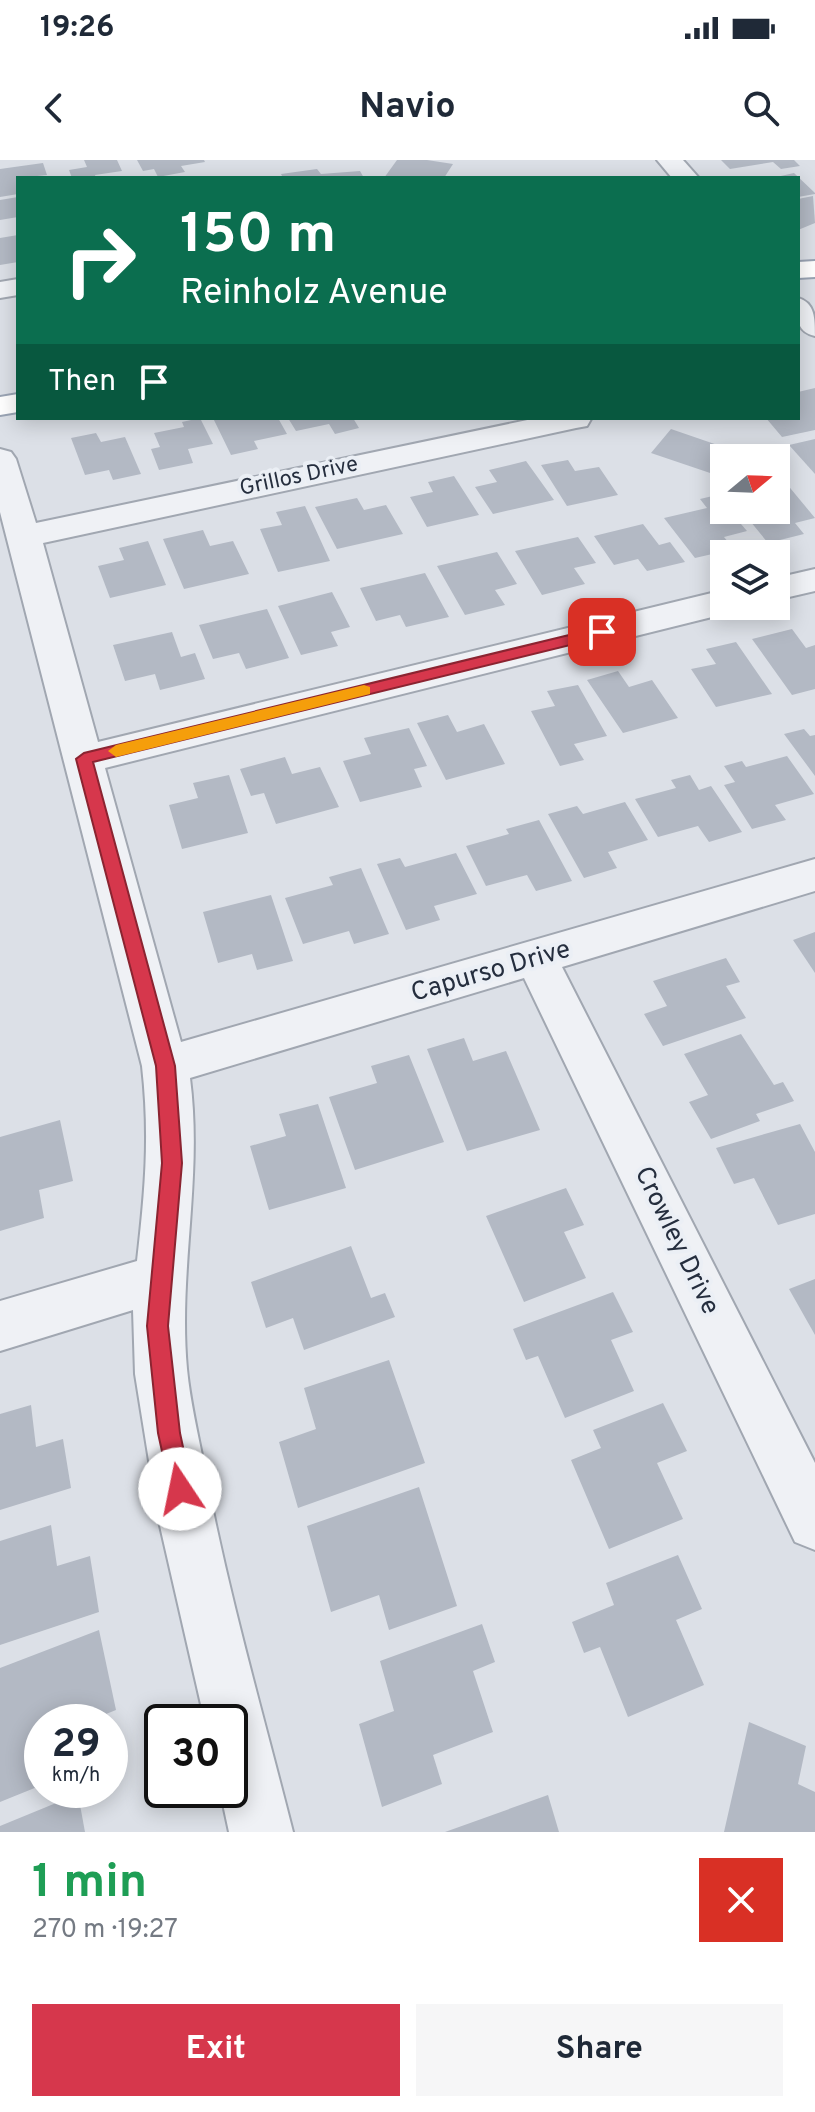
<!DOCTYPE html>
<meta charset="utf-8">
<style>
body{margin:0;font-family:Overpass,sans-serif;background:#f6f6f7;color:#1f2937;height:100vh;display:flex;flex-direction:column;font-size:30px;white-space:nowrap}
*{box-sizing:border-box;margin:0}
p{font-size:26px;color:#747a83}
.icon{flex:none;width:44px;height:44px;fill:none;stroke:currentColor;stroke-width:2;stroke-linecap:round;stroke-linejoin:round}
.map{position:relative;height:1672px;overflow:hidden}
.side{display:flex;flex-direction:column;background:#fff;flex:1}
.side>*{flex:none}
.hud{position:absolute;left:16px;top:16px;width:784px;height:244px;border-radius:0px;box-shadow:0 4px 20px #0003;background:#0b6e4f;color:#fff;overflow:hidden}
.needle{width:52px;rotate:71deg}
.buttons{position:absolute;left:710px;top:284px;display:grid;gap:16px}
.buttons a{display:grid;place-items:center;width:80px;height:80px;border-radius:0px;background:#fff;box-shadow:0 4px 20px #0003;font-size:40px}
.speed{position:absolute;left:24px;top:1544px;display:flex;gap:16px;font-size:40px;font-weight:700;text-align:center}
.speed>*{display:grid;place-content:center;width:104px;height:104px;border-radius:50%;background:#fff;box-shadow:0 4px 20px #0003;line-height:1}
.speed small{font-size:20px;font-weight:400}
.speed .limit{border:4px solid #111;border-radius:12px;background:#fff;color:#111}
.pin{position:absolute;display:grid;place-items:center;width:68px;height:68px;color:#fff;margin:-34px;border-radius:16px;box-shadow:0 4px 12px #0006}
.me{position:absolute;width:88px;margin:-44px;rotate:349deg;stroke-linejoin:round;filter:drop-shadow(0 0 6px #0008)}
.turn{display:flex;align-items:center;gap:28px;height:168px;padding:0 32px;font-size:36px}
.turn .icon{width:104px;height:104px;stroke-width:2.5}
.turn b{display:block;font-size:56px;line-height:68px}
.then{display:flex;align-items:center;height:76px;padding:0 32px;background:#0003;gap:16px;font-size:30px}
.round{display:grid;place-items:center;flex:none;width:84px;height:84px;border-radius:0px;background:#f6f6f7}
.overview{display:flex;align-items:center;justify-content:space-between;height:136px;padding:0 32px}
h1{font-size:48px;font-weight:700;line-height:60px;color:#1e9e55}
.primary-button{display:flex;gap:16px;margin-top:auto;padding:16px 32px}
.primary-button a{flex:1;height:92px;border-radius:0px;background:#d6374c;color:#fff;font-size:32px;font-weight:700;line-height:92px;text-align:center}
.primary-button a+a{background:#f6f6f7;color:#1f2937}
.status{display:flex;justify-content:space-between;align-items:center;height:56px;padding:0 40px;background:#fff;direction:ltr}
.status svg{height:22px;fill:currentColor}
header{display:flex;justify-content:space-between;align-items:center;height:104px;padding:0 32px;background:#fff;font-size:36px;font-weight:700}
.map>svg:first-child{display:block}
.building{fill:#b3b9c4}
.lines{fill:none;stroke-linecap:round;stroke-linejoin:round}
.minor-casing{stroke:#a1a7b1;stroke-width:4}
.major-casing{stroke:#9aa4b4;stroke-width:4}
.minor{fill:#eff1f5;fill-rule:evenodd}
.major{fill:#fff;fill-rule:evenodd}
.route{fill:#d6374c;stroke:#8b2431;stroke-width:2}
.slow{fill:#f59e0b}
.labels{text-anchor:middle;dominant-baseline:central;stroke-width:8;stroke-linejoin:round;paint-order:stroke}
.far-street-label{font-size:22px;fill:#252e3e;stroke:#ebeff5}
.street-label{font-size:26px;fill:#252e3e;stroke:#ebeff5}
</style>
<div class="status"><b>19:26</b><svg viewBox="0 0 49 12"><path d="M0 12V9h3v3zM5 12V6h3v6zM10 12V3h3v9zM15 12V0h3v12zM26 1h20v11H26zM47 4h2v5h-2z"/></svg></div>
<header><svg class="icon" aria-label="back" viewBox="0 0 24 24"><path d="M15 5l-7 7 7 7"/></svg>Navio<svg class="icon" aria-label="search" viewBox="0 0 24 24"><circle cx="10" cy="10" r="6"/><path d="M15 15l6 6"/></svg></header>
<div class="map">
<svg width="815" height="1672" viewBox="0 0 815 1672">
<rect width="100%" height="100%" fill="#dce0e7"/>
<g class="building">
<polygon points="84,0 117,0 122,11 95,15 96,18 72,18 69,10 87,7"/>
<polygon points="137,0 204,0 205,2 181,6 185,12 158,17 154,9 143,11"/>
<polygon points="397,0 427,0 453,4 444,18 384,18"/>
<polygon points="721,0 794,0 800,6 781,9 773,2 730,9"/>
<polygon points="43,3 47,15 18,18 18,34 0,37 0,9"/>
<polygon points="317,9 321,14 360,11 364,18 283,18 281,14"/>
<polygon points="794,13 815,33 815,34 798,37 798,18 772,18"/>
<polygon points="813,36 815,63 798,70 798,39"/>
<polygon points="18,37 18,57 0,60 0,40"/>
<polygon points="18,75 18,102 0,105 0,78"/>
<polygon points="815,228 815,270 782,277 766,258 798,258 798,232"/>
<polygon points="200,258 213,284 188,289 193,303 159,310 151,289 160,287 154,273 184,267 182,262"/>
<polygon points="213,258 278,258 287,274 254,281 258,289 231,295"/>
<polygon points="288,258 353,258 359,268 335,274 329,264 296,271"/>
<polygon points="671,269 735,291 730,298 724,298 724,305 716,315 651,293"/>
<polygon points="96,273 101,282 125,277 141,314 113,320 109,310 85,315 71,278"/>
<polygon points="815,279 815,314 789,285"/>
<polygon points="568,300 575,311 599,307 618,335 567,346 541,305"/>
<polygon points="526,301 554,340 493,354 475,327 497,322 489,310"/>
<polygon points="454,316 479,355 427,367 410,337 433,332 428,322"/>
<polygon points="786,323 815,358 795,363 804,374 768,383 741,350 776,350 776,325"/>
<polygon points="717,335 724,344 724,350 729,350 747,371 724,377 734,389 695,398 664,358 707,348 700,339"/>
<polygon points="357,338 364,350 386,345 403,374 337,389 315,347"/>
<polygon points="305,346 330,401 278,412 260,369 282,365 276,352"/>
<polygon points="643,364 659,385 670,382 685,402 647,411 638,399 614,405 594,376"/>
<polygon points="203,370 210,386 233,381 249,414 184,429 163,379"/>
<polygon points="578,377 596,403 574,408 585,424 542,435 515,391"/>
<polygon points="148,381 166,425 110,438 98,406 124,400 119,388"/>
<polygon points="497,392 517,424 495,430 505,445 465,455 437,406"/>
<polygon points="425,413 449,457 406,467 400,455 376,461 360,428"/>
<polygon points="332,432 350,467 331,472 338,486 301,495 278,446"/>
<polygon points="267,449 289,498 246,509 239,493 213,499 199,465"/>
<polygon points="792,469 806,488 815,485 815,529 792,535 752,479"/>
<polygon points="172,472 181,497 195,493 205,519 160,530 155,514 125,521 113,485"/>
<polygon points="736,482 772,534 716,547 691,509 716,504 706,489"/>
<polygon points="618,511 629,527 652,520 678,558 623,573 587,520"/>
<polygon points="578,525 607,576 574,584 584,600 560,606 531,551 555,546 547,531"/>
<polygon points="448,555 457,572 484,564 505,604 446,620 417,563"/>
<polygon points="409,568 427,606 414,609 422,627 360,642 343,601 371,594 364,578"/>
<polygon points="804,569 810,576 815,575 815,616 784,574"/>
<polygon points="787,596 814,634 775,645 786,660 752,669 724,625 735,622 724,606 742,601 746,607"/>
<polygon points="285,597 292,614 320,607 339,647 276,664 264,633 251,636 240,609"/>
<polygon points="229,615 248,673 182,689 169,645 198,638 193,623"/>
<polygon points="690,615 699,630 711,626 742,672 709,682 698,666 658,677 635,639 676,628 671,620"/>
<polygon points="625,642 648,680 608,692 617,708 584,718 548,654 577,646 583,654"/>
<polygon points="539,660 572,721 536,731 527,715 486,726 466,686 509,674 506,669"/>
<polygon points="456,693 477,734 434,746 440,760 406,770 377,704 400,698 405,707"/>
<polygon points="361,708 389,774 354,784 349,771 303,784 285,738 333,725 329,717"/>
<polygon points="271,735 293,801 257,810 252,794 218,803 203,752"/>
<polygon points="815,772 815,813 793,780"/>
<polygon points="726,798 740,822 726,826 746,858 663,886 644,854 667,846 653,821"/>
<polygon points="741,874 774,925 783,922 794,941 756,954 760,961 711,979 689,942 708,935 684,894"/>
<polygon points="464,878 473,901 506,891 540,970 467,991 427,889"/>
<polygon points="409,895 444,982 355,1010 329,937 377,923 371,906"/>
<polygon points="318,944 346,1028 269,1050 250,986 286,976 279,954"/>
<polygon points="60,960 73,1021 39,1030 44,1058 0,1071 0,977"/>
<polygon points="800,964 815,992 815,1054 778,1065 754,1018 734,1024 716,988"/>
<polygon points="566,1028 584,1065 564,1072 586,1118 524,1142 486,1056"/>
<polygon points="351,1086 371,1138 385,1133 395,1157 304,1190 293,1158 266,1168 251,1122"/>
<polygon points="815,1119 815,1175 789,1129"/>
<polygon points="613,1132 633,1172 611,1180 634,1231 565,1258 538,1196 526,1200 513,1169"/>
<polygon points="389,1200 425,1303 298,1348 279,1282 316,1269 304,1228"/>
<polygon points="663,1243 687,1291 657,1303 683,1359 609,1389 571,1300 601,1288 593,1270"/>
<polygon points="31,1245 36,1287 63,1279 71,1328 0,1350 0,1254"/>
<polygon points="419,1327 457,1446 389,1470 379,1435 331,1452 307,1366"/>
<polygon points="51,1365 57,1406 90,1396 99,1452 0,1485 0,1381"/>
<polygon points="678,1395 702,1449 676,1460 704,1525 628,1557 600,1487 584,1493 572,1462 614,1445 606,1423"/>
<polygon points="482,1464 495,1502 473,1511 493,1572 433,1595 442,1624 382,1647 359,1564 394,1551 380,1501"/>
<polygon points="99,1470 116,1550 86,1562 42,1562 42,1625 0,1642 0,1508"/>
<polygon points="749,1562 806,1586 798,1624 815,1632 815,1672 724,1672"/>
<polygon points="78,1634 85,1672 0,1672 0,1666"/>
<polygon points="548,1635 559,1672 445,1672"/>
</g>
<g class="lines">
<defs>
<g id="minor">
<polygon points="657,0 683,0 699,18 672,18"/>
<polygon points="18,119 18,135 0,138 0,122"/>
<path d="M798,138C815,143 815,158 815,176C794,171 798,156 798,138Z"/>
<path d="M537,258L591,259L587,266L576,268L43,383L98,582L724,430V446H739L736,450L724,454L105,608L181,882L815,699V731L562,807L815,1303V1390L795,1382L524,818L190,918C203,1018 178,1110 187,1209C190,1241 198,1274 204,1305C227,1429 262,1550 293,1672H229L220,1630H230V1562H205L158,1357L135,1214L133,1150L0,1191V1141L137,1101C145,1031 150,976 142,906L0,352V289L11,292L16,299L36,363Z"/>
<polygon points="815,409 815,431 776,440 776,418"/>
</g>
<g id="major">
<polygon points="815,101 815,117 798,118 798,102"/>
<polygon points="18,234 18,252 0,255 0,237"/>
</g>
</defs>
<use href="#minor" class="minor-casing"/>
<use href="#major" class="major-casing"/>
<use href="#minor" class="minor"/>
<use href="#major" class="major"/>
</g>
<polygon class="route" points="602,467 607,468 607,476 93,602 175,906 182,1003 168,1166 180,1273 192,1329 188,1337 180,1341 172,1337 158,1273 147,1166 162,1003 156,906 76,599 84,593"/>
<polygon class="slow" points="364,525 370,527 370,534 116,597 108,591 116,585"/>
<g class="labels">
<g class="far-street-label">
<text transform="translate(299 317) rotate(-12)">Grillos Drive</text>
</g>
<g class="street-label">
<text transform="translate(491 812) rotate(-16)">Capurso Drive</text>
<text transform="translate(676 1081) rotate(64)">Crowley Drive</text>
</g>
</g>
</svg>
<div class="buttons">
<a><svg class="needle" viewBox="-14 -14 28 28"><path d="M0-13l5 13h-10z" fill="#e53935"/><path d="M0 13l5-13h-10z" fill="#747a83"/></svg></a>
<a><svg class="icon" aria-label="layers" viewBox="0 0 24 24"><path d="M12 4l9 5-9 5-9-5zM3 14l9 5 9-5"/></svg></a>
</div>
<div class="speed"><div>29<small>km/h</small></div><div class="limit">30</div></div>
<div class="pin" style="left:602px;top:472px;background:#d93025"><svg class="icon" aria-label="arrive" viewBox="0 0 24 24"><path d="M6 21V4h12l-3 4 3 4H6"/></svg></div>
<svg class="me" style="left:180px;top:1329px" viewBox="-20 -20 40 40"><circle r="19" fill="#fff"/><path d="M0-13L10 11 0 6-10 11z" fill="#d6374c"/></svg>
<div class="hud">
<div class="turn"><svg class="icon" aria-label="right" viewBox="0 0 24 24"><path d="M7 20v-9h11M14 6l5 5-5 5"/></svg><div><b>150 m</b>Reinholz Avenue</div></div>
<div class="then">Then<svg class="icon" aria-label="arrive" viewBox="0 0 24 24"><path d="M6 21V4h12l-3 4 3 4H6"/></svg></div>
</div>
</div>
<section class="side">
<div class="overview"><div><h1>1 min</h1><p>270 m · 19:27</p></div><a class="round" style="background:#d93025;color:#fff"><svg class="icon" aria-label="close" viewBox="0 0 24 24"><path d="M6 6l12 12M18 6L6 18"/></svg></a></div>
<div class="primary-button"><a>Exit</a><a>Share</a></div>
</section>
